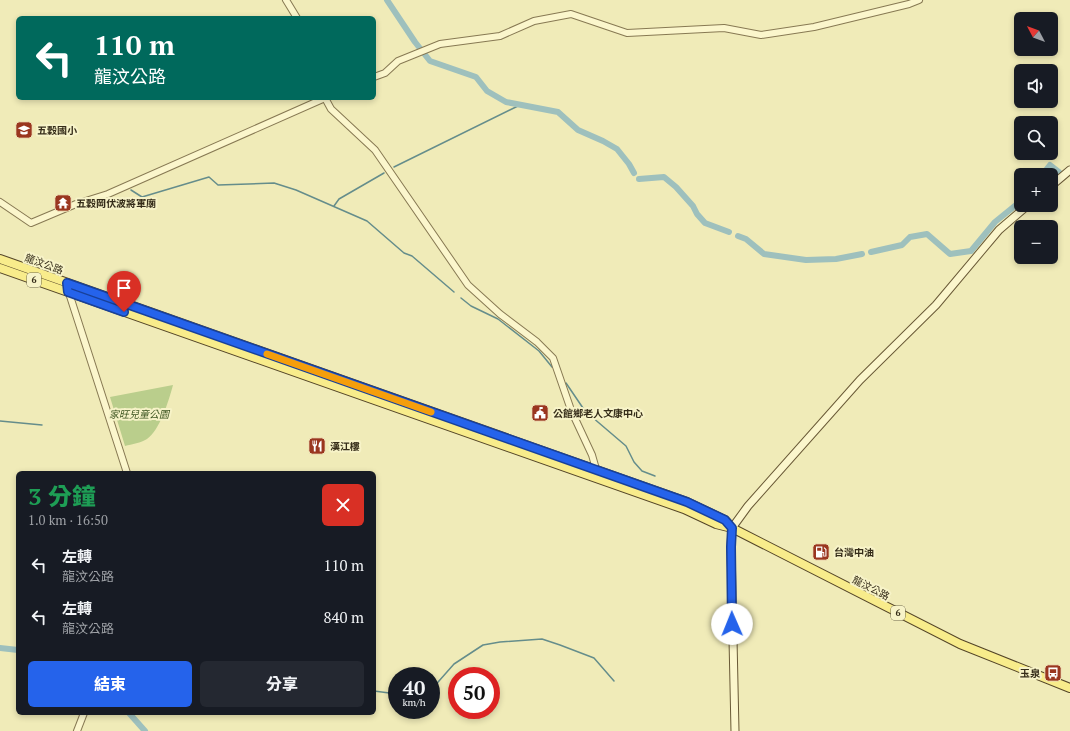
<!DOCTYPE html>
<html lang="zh-TW">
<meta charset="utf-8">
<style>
body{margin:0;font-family:"PT Serif","Noto Sans TC",serif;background:#242831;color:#f1f3f6;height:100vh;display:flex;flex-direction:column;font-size:15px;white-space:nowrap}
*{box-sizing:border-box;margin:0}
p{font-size:13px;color:#9ea1a6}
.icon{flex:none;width:22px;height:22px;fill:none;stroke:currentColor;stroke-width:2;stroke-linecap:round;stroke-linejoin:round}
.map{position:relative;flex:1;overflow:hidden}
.panel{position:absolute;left:16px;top:471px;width:360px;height:244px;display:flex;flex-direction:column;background:#171b24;border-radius:6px;box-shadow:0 2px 6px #0003}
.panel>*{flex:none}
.top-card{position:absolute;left:16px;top:16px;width:360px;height:84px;border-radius:6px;box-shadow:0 2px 6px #0003;background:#00695c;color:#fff;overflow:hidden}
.needle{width:26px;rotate:311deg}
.fabs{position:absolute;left:1014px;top:12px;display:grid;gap:8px}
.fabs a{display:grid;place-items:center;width:44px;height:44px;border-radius:6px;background:#171b24;box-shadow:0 2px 6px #0003;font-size:20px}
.speed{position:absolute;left:388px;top:667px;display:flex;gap:8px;font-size:20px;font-weight:700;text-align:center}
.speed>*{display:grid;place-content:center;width:52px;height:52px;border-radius:50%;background:#171b24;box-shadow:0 2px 6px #0003;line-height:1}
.speed small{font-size:10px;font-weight:400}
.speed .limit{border:6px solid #d22;background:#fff;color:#111}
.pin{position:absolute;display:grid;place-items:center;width:34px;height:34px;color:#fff;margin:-41px -17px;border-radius:50% 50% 50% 0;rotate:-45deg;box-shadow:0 0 4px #0007}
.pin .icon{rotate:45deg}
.me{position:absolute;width:44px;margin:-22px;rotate:359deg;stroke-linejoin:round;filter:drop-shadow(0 0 3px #0008)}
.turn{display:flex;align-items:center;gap:14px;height:84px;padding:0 12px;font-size:18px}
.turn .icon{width:52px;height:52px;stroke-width:2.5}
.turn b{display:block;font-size:28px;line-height:34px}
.round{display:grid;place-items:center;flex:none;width:42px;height:42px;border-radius:6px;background:#242831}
.headline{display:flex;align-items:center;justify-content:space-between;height:68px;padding:0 12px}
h1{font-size:24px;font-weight:800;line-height:30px;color:#1e9e55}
.action{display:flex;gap:8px;margin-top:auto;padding:8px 12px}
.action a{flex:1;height:46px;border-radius:6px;background:#2563eb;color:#fff;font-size:16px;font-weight:800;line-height:46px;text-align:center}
.action a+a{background:#242831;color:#f1f3f6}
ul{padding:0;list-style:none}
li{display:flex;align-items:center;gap:12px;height:52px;padding:0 12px}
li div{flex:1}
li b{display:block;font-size:15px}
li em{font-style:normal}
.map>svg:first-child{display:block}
.green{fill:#bace8c}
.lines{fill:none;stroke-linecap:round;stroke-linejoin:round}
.stream{stroke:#658d8b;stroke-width:1.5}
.canal{stroke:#9ec0bd;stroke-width:6}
.tertiary-casing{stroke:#877953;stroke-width:8}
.secondary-casing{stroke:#695936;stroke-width:9}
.primary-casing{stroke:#544528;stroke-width:10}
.tertiary{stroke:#fbf6cc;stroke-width:6}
.secondary{stroke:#fbf6cc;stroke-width:7}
.primary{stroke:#f8ec8b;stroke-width:8}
.route-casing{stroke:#184099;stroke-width:10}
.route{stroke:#2563eb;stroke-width:7}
.slow{stroke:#f59e0b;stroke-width:7}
.labels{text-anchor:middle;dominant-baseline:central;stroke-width:4;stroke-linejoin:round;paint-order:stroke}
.shield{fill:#f7f3c8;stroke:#6f684e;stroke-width:1}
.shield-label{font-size:9px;font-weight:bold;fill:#352c19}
.poi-label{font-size:10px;font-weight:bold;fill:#352c19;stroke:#f7f3c8;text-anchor:start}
.street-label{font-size:10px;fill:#352c19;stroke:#f7f3c8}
.park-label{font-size:10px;font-style:italic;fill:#3b531e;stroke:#f7f3c8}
</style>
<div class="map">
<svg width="1070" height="731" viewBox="0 0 1070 731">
<rect width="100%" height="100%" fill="#f0ebb8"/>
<path class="green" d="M173,385C169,400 160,430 147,439C141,443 132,444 125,446L110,397Z"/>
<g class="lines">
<g class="stream">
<polyline points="394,167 520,105"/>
<polyline points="131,190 142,197 209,177 218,185 274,183 296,190 367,221 404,253 412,256 454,292"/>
<polyline points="334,206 339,199 384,173"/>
<polyline points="461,298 471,306 498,319 539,351 552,367"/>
<polyline points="566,383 585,411 626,446 634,462 642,471 655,476"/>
<polyline points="0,421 42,425"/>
<polyline points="431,690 454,664 483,645 500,642 542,639 560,645 594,658 614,681"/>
<polyline points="374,691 397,694"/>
</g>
<g class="canal">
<polyline points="387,0 415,42 430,61 476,77 487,91 506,102 558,112 578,130 603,141 617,149 629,164 634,173"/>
<polyline points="1042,175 1050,165 1059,172"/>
<polyline points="639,179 664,177 676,187 693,206 697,214 705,223 729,232"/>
<polyline points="738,236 746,239 764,254 806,260 836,259 862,254"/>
<polyline points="871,252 902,245 910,237 927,234 950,254 971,251 995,222 1021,201"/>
<polyline points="0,648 18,650"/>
<polyline points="129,713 145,731"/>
</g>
<defs>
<g id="tertiary">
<polyline points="286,0 297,18"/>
<polyline points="374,77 385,73 398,61 440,44 500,36 534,21 571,14 627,33 724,28 761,35 814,27 909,4 919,0"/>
<polyline points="325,98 331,109 375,150 468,285 500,314 537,342 553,358 571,410 592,455 596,469 595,472"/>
<polyline points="0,202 31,223 76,204 108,194 325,98"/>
<polyline points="68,290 127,473"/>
<polyline points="77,731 84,713"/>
</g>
<g id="secondary">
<polyline points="1051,186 1070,170"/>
<polyline points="735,731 731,547 732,528 748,506 860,380 936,305 999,230 1028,205"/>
</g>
<g id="primary">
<polyline points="0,259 687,502 725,520 732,528"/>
<polyline points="0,268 684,509 716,524 732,528 960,644 1070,688"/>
</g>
</defs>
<use href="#tertiary" class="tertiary-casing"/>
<use href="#secondary" class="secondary-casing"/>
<use href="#primary" class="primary-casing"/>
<use href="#tertiary" class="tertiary"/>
<use href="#secondary" class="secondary"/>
<use href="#primary" class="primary"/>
</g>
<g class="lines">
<defs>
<polyline id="route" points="124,312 68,292 67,283 687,502 725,520 732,528 731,547 732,624"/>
</defs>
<use href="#route" class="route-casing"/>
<use href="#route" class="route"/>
<polyline class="slow" points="267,354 431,412"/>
</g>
<defs>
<symbol id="school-square" viewBox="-11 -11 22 22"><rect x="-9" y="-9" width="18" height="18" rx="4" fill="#9a361f" stroke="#f7f3c8"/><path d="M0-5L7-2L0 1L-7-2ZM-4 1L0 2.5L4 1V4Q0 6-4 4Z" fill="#fff"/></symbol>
<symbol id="temple-square" viewBox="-11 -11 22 22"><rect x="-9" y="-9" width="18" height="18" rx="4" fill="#9a361f" stroke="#f7f3c8"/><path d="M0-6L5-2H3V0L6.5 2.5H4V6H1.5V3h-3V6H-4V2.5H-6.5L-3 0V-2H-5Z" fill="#fff"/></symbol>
<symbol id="civic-square" viewBox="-11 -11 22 22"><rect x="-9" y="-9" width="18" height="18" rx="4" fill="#9a361f" stroke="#f7f3c8"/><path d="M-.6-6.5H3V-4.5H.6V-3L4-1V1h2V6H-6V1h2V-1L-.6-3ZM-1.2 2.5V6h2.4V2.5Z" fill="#fff"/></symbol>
<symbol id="restaurant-square" viewBox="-11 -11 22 22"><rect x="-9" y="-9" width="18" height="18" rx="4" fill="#9a361f" stroke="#f7f3c8"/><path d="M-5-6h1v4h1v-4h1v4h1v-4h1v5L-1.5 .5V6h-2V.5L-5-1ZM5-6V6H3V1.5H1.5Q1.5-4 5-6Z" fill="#fff"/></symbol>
<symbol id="fuel-square" viewBox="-11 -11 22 22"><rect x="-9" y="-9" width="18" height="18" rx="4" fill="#9a361f" stroke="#f7f3c8"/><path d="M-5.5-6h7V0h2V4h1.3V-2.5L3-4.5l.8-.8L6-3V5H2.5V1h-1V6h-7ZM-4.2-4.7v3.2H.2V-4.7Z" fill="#fff"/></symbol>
<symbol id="bus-square" viewBox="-11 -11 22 22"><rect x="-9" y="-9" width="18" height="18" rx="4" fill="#9a361f" stroke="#f7f3c8"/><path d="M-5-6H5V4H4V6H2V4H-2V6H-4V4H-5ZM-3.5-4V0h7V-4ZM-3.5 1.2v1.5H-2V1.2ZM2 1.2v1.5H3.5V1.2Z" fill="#fff"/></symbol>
</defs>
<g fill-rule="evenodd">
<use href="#school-square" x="14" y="120" width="20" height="20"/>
<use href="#temple-square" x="53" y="193" width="20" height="20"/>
<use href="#civic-square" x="530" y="403" width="20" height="20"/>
<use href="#restaurant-square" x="307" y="436" width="20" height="20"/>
<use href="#fuel-square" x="811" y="542" width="20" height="20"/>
<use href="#bus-square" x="1043" y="663" width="20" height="20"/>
</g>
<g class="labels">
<g class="shield">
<rect x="27" y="273" width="14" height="14" rx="3"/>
<rect x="891" y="606" width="14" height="14" rx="3"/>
</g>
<g class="shield-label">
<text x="34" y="280">6</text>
<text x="898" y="613">6</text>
</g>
<g class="poi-label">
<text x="37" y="130">五穀國小</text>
<text x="76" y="203">五穀岡伏波將軍廟</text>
<text x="553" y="413">公館鄉老人文康中心</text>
<text x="330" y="446">漢江樓</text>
<text x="834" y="552">台灣中油</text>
<text x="1040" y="673" text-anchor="end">玉泉</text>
</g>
<g class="street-label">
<text transform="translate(44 264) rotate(20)">龍汶公路</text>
<text transform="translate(871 588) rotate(27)">龍汶公路</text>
</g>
<g class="park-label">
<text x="139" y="414">家旺兒童公園</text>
</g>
</g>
</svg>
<div class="fabs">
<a><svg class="needle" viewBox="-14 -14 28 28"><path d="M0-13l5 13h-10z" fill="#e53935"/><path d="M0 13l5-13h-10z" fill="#9ea1a6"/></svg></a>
<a><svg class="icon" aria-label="sound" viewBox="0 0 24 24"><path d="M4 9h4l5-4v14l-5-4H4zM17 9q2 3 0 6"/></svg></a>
<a><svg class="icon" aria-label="search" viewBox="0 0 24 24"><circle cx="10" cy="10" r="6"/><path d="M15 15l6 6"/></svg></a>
<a>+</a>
<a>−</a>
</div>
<div class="speed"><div>40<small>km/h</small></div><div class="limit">50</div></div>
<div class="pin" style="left:124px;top:312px;background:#d93025"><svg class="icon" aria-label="arrive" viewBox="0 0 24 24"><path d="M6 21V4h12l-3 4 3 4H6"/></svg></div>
<svg class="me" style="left:732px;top:624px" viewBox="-20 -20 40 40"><circle r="19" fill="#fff"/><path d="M0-13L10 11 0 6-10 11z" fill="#2563eb"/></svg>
<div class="top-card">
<div class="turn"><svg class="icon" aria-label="left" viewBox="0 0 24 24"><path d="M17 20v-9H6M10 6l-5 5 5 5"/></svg><div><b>110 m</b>龍汶公路</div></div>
</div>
<section class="panel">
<div class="headline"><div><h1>3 分鐘</h1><p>1.0 km · 16:50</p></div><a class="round" style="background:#d93025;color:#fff"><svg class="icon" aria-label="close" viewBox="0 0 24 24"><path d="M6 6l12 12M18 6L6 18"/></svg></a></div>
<ul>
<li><svg class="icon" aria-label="left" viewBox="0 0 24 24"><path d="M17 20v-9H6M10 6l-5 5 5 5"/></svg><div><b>左轉</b><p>龍汶公路</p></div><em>110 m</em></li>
<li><svg class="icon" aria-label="left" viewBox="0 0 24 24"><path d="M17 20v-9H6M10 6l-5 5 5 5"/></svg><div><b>左轉</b><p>龍汶公路</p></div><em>840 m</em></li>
</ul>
<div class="action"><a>結束</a><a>分享</a></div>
</section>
</div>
